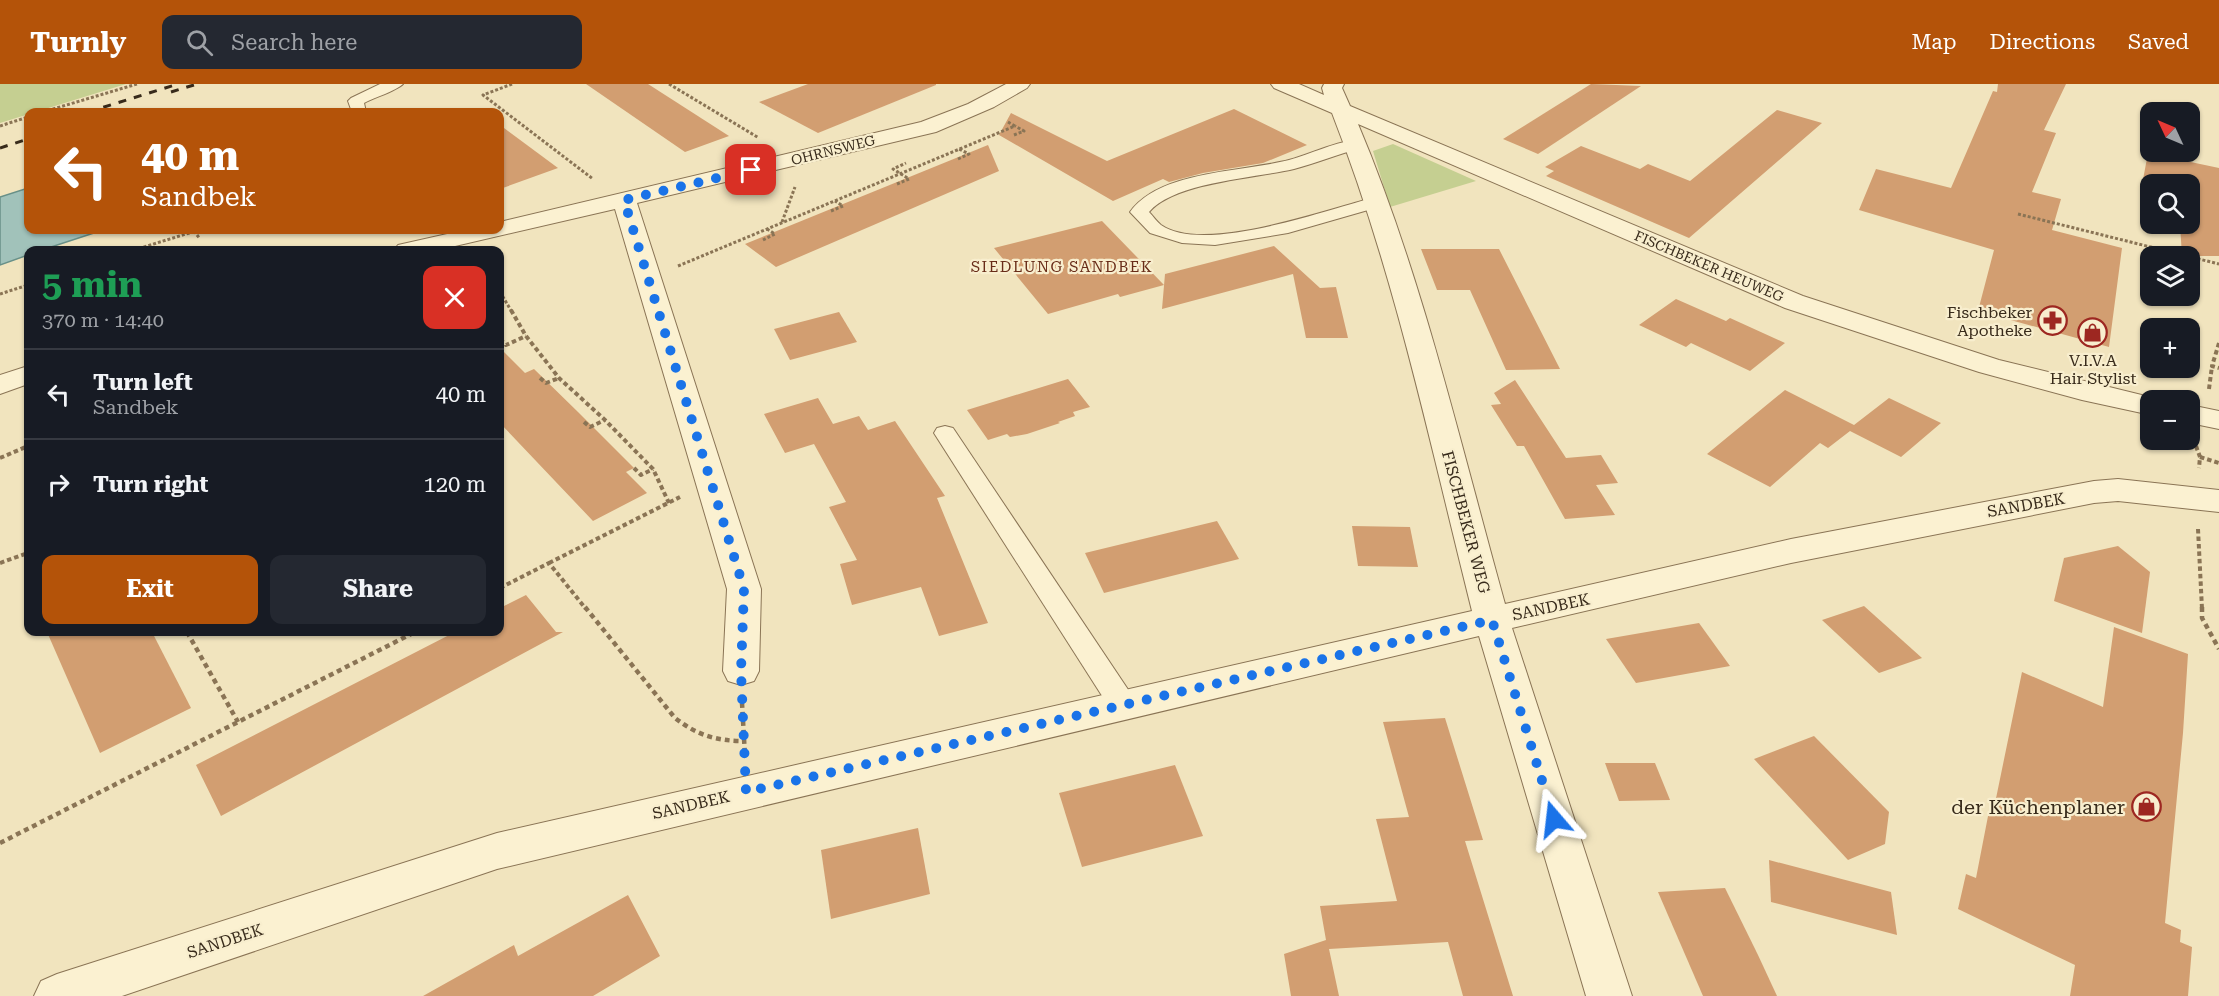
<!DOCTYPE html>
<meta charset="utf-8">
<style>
body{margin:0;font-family:"Roboto Serif",serif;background:#242831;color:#f1f3f6;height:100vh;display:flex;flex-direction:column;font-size:22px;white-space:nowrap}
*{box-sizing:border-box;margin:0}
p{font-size:20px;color:#9ea1a6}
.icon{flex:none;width:33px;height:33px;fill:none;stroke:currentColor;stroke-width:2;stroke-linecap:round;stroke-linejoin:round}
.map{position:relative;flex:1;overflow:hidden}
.details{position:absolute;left:24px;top:162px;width:480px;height:390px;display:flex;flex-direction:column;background:#171b24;border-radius:12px;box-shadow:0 2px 4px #0004}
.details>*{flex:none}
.banner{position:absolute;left:24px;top:24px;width:480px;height:126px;border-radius:12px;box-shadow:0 2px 4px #0004;background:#b45309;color:#fff;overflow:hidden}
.needle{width:39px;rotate:314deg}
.buttons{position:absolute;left:2140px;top:18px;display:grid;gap:12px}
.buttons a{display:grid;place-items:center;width:60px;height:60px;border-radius:12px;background:#171b24;box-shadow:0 2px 4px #0004;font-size:30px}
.pin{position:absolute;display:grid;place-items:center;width:51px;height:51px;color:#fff;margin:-26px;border-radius:12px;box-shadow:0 3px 9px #0006}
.me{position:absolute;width:66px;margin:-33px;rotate:343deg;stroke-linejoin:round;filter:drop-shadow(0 0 4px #0008)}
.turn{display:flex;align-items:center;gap:21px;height:126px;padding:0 18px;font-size:27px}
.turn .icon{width:78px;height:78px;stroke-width:2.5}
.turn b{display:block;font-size:42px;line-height:51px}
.round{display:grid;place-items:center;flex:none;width:63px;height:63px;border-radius:12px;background:#242831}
.summary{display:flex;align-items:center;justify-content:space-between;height:102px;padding:0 18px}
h1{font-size:36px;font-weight:700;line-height:45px;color:#1e9e55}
.primary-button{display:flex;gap:12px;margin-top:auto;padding:12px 18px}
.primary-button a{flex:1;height:69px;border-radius:12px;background:#b45309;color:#fff;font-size:24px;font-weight:700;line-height:69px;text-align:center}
.primary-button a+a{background:#242831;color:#f1f3f6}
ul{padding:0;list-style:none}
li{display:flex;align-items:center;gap:18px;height:90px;padding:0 18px;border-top:2px solid #363941}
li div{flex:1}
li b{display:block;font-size:22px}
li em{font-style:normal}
header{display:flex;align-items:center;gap:36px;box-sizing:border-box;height:84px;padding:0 30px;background:#b45309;color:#fff}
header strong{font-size:28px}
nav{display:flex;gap:33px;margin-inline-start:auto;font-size:21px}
.search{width:420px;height:54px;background:#242831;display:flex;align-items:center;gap:15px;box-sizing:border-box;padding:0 21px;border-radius:12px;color:#9ea1a6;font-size:22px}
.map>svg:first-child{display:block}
.green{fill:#c5cf91}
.water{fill:#a1c2ba;stroke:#689088;stroke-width:1.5}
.building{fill:#d29e71}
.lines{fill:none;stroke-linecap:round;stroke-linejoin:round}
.lane-casing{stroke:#8a7455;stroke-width:2}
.street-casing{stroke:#8a7455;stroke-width:2}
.path-far2{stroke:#8a7455;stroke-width:3;stroke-dasharray:3 2;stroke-linecap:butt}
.path-far1{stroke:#8a7455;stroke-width:4;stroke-dasharray:4.5 3;stroke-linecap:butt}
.path{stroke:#8a7455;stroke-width:4.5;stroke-dasharray:5 4;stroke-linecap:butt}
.lane{fill:#fbf1d1;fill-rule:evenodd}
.street{fill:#fbf1d1;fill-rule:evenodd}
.rail{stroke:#382b1b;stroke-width:3;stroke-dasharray:8 8;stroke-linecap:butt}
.route{stroke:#1a73e8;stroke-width:10;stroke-dasharray:0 18}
.labels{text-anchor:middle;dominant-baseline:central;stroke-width:4.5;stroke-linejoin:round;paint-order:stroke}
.far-street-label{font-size:14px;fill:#382b1b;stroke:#f8eece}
.far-neighbourhood-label{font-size:15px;letter-spacing:1.5px;fill:#682c18;stroke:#f8eece}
.poi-label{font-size:16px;fill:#382b1b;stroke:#f8eece;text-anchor:end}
.street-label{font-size:16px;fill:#382b1b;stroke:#f8eece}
.near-poi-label{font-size:20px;fill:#382b1b;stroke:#f8eece;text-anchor:end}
</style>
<header>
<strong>Turnly</strong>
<div class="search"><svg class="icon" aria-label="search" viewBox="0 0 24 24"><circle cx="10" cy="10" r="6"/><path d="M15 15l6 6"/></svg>Search here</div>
<nav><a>Map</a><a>Directions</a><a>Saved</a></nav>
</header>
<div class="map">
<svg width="2219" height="912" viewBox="0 0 2219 912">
<rect width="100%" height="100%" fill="#f1e4be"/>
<g class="green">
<polygon points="0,0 126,0 0,39"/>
<polygon points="1393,60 1476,97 1390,123 1373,67"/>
</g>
<polygon class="water" points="28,104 28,146 103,146 42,166 28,166 28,171 0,181 0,113"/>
<g class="building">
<polygon points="586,0 648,0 729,52 685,68"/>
<polygon points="808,0 936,0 936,1 818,49 759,18"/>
<polygon points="1591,0 1641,2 1538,70 1503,55"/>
<polygon points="1998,0 2066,0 2044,46 2056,49 2032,108 2061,115 2052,146 2122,164 2109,263 1978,227 1994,166 1859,126 1876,85 1951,104 1993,7 1997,8"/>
<polygon points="1234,25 1307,61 1263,79 1203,89 1169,98 1163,95 1113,117 999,51 1011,29 1107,77"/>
<polygon points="1777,26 1822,39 1689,154 1546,92 1554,87 1545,83 1581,62 1640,85 1648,80 1690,97"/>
<polygon points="500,41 558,84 500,105"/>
<polygon points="988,61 999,87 776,183 745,160"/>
<polygon points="2148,69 2219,84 2219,172 2182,172 2180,140 2190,140 2190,100 2151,100 2151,103 2142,101"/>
<polygon points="1102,137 1164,201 1120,213 1118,210 1048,230 994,164"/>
<polygon points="1274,162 1320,204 1336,203 1348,254 1306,254 1293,190 1162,225 1165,190"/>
<polygon points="1421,165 1499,165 1560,285 1506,286 1470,206 1437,206"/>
<polygon points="1676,215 1726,237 1730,234 1785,259 1750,287 1691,259 1686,263 1639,241"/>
<polygon points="839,228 857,258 790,276 774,245"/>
<polygon points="500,264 525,289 534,285 578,328 634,384 626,388 647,409 593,437 500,339"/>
<polygon points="1068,295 1090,323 1073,328 1075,332 1058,338 1060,339 1027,350 1010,353 1007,350 988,356 967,326"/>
<polygon points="1515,296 1566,374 1601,371 1618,399 1596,401 1615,431 1565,435 1524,362 1517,362 1491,321 1501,320 1494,309"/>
<polygon points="1785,306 1854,341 1889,314 1941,339 1901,373 1850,347 1828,364 1820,359 1770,403 1707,370"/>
<polygon points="818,314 833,340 859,332 868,346 895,337 945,412 937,414 988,539 939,552 921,503 852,521 840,480 857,476 829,423 846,418 814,360 785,369 764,330"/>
<polygon points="1217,437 1239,475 1104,509 1085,469"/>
<polygon points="1352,442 1410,443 1418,483 1358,482"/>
<polygon points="2118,462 2150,488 2142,549 2054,517 2064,474"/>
<polygon points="526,511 556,548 563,548 221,732 196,681 455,548 500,548 500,524"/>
<polygon points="1864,522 1922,574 1879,589 1822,536"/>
<polygon points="1699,539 1730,582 1636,599 1606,555"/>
<polygon points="2114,543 2188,570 2183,649 2165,839 2181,846 2180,858 2192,863 2188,912 2070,912 2075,881 1958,825 1966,790 1976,794 1989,727 1993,729 2022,588 2103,623"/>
<polygon points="47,548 152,548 191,624 100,669"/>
<polygon points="1445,634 1483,756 1465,757 1513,912 1463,912 1448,858 1329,865 1339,912 1291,912 1284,870 1326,856 1320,822 1397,817 1376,735 1409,733 1383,638"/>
<polygon points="1814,652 1889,728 1885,760 1848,776 1754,675"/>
<polygon points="1605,679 1655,679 1670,716 1619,717"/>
<polygon points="1175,681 1203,752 1082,783 1059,709"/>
<polygon points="918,744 930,810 831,835 821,766"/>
<polygon points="1769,776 1891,808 1897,851 1771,818"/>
<polygon points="1725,804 1758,871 1777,912 1703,912 1658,808"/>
<polygon points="628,811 660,872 593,912 423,912 514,861 518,872"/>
</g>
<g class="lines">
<defs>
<g id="lane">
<path d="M380,0H403C396,7 375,13 364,19L366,28H352L348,17L351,14Z"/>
<path d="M1355,56L1363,61L1361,64C1338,70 1317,79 1294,85C1256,94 1174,98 1149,128C1153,132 1157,138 1161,141C1204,171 1329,125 1376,113L1382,114L1385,118L1382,122L1288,149L1215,161L1182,159L1150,149L1130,128C1160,86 1243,88 1289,76C1311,70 1332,59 1355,56Z"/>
<polygon points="945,342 953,344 1133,613 1137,621 1133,629 1123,632 1113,629 934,349 937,344"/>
</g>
<g id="street">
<polygon points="1006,0 1030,0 1027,4 994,23 936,48 637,119 761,505 759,587 754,597 741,601 728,597 723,587 727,505 615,125 438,166 394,166 398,161 465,146 500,146 500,138 921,38 968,20"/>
<path d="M1271,0H1299L1324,11L1322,4L1324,0H1344L1342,4L1350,22L1803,212L1999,276L2162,316H2151V331L2082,316L1979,288L1785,224L1358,40C1423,194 1460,359 1505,520L1791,455L2094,397L2118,395L2219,406V428L2118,417L2094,419L1791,479L1512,544L1632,912H1586L1479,552L497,785L122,912H34L41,897L57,890L497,749L1472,527C1430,360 1395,190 1332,29L1274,4Z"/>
<polygon points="28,282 28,300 0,310 0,291"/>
<polygon points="2190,321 2219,327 2219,345 2190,339"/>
</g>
</defs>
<use href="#lane" class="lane-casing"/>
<use href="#street" class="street-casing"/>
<g class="path-far2">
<polyline points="512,0 483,11 593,95"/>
<polyline points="669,0 759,54"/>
<polyline points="43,28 137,0"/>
<polyline points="0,42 28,33"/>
<polyline points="1014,51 1024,47 1015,42"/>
<polyline points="958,75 969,70 959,65"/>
<polyline points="897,100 909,95 893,85 906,79"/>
<polyline points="831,127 843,122 835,117"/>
<polyline points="2018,130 2219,180"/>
<polyline points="782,138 795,103"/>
<polyline points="194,147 200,155"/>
<polyline points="763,156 775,150 767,145"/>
<polyline points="134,166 199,146"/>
<polyline points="678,182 1015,42 1008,38"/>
<polyline points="500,208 512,228"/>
<polyline points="0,210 28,201"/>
</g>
<g class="path-far1">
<polyline points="511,226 526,252 559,294 605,336 653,385 669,419"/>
<polyline points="500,255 506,261 526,252"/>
<polyline points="2219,259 2212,282 2219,284"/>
<polyline points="540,294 546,299 559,294"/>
<polyline points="2209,305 2212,282"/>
<polyline points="584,338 590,343 605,336"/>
<polyline points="2196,362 2200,373 2199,384"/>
<polyline points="2200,373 2219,379"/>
<polyline points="0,374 28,362"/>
<polyline points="634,384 641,391 653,385"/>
<polyline points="2198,445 2202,525"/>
<polyline points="0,479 28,469"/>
<polyline points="549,479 680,413"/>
<polyline points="500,504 549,479 586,525"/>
</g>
<g class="path">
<path d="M585,523L675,634C697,651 716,657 744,657"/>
<polyline points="2202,523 2202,534 2219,565"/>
<polyline points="187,548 238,638"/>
<polyline points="742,619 745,672"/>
<polyline points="0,759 415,548"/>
</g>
<use href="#lane" class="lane"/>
<use href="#street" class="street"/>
<g class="rail">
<polyline points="171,8 197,0"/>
<polyline points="88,28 178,0"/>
<polyline points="0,64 28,55"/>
</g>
</g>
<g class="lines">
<polyline class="route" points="751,86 624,116 744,505 741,587 746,708 1492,536 1554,735"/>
</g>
<defs>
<symbol id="pharmacy-ring" viewBox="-11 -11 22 22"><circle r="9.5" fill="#f8eece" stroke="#9d2721" stroke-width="1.5"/><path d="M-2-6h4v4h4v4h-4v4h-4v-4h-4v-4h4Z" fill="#9d2721"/></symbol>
<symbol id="shop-ring" viewBox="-11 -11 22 22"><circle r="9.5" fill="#f8eece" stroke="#9d2721" stroke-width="1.5"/><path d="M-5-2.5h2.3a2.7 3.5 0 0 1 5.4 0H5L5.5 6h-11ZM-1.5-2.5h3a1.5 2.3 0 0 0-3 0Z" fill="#9d2721"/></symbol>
</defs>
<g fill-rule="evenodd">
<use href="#pharmacy-ring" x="2036" y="220" width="33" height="33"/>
<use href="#shop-ring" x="2076" y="232" width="33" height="33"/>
<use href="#shop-ring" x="2130" y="706" width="33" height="33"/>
</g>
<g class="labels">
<g class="far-street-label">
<text transform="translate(833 66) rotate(-14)">OHRNSWEG</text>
<text transform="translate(1709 182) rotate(23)">FISCHBEKER HEUWEG</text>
</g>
<g class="far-neighbourhood-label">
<text x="1062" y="183">SIEDLUNG SANDBEK</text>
</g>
<g class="poi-label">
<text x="2032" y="228">Fischbeker<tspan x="2032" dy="18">Apotheke</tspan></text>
<text x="2093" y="276" text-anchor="middle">V.I.V.A<tspan x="2093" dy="18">Hair Stylist</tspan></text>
</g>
<g class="street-label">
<text transform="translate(2026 421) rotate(-10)">SANDBEK</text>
<text transform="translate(1466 438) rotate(75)">FISCHBEKER WEG</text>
<text transform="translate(1551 523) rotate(-12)">SANDBEK</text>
<text transform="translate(691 721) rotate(-13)">SANDBEK</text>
<text transform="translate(225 857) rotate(-18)">SANDBEK</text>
</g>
<g class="near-poi-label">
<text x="2125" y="723">der Küchenplaner</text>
</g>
</g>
</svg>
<div class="buttons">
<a><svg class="needle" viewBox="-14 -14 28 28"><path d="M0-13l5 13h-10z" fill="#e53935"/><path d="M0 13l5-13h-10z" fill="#9ea1a6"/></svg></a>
<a><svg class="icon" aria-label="search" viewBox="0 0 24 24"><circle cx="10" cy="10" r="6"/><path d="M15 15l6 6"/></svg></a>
<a><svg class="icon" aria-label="layers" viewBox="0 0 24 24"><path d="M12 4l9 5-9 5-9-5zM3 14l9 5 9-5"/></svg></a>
<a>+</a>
<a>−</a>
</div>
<div class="pin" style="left:751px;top:86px;background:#d93025"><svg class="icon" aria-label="arrive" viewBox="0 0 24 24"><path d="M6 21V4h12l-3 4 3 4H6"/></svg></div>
<svg class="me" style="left:1554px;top:735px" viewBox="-20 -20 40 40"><path d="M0-17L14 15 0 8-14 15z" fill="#1a73e8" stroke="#fff" stroke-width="4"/></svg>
<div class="banner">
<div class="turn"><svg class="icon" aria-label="left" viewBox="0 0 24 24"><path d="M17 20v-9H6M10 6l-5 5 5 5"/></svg><div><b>40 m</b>Sandbek</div></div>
</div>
<section class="details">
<div class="summary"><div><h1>5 min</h1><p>370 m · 14:40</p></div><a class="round" style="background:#d93025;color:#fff"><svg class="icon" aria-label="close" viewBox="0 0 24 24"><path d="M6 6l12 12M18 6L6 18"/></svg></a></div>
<ul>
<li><svg class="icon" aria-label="left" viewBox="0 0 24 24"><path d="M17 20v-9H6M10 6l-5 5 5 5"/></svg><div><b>Turn left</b><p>Sandbek</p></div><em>40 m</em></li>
<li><svg class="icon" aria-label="right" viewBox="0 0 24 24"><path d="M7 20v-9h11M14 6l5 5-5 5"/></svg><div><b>Turn right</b></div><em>120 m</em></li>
</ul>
<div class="primary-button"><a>Exit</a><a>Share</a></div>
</section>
</div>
